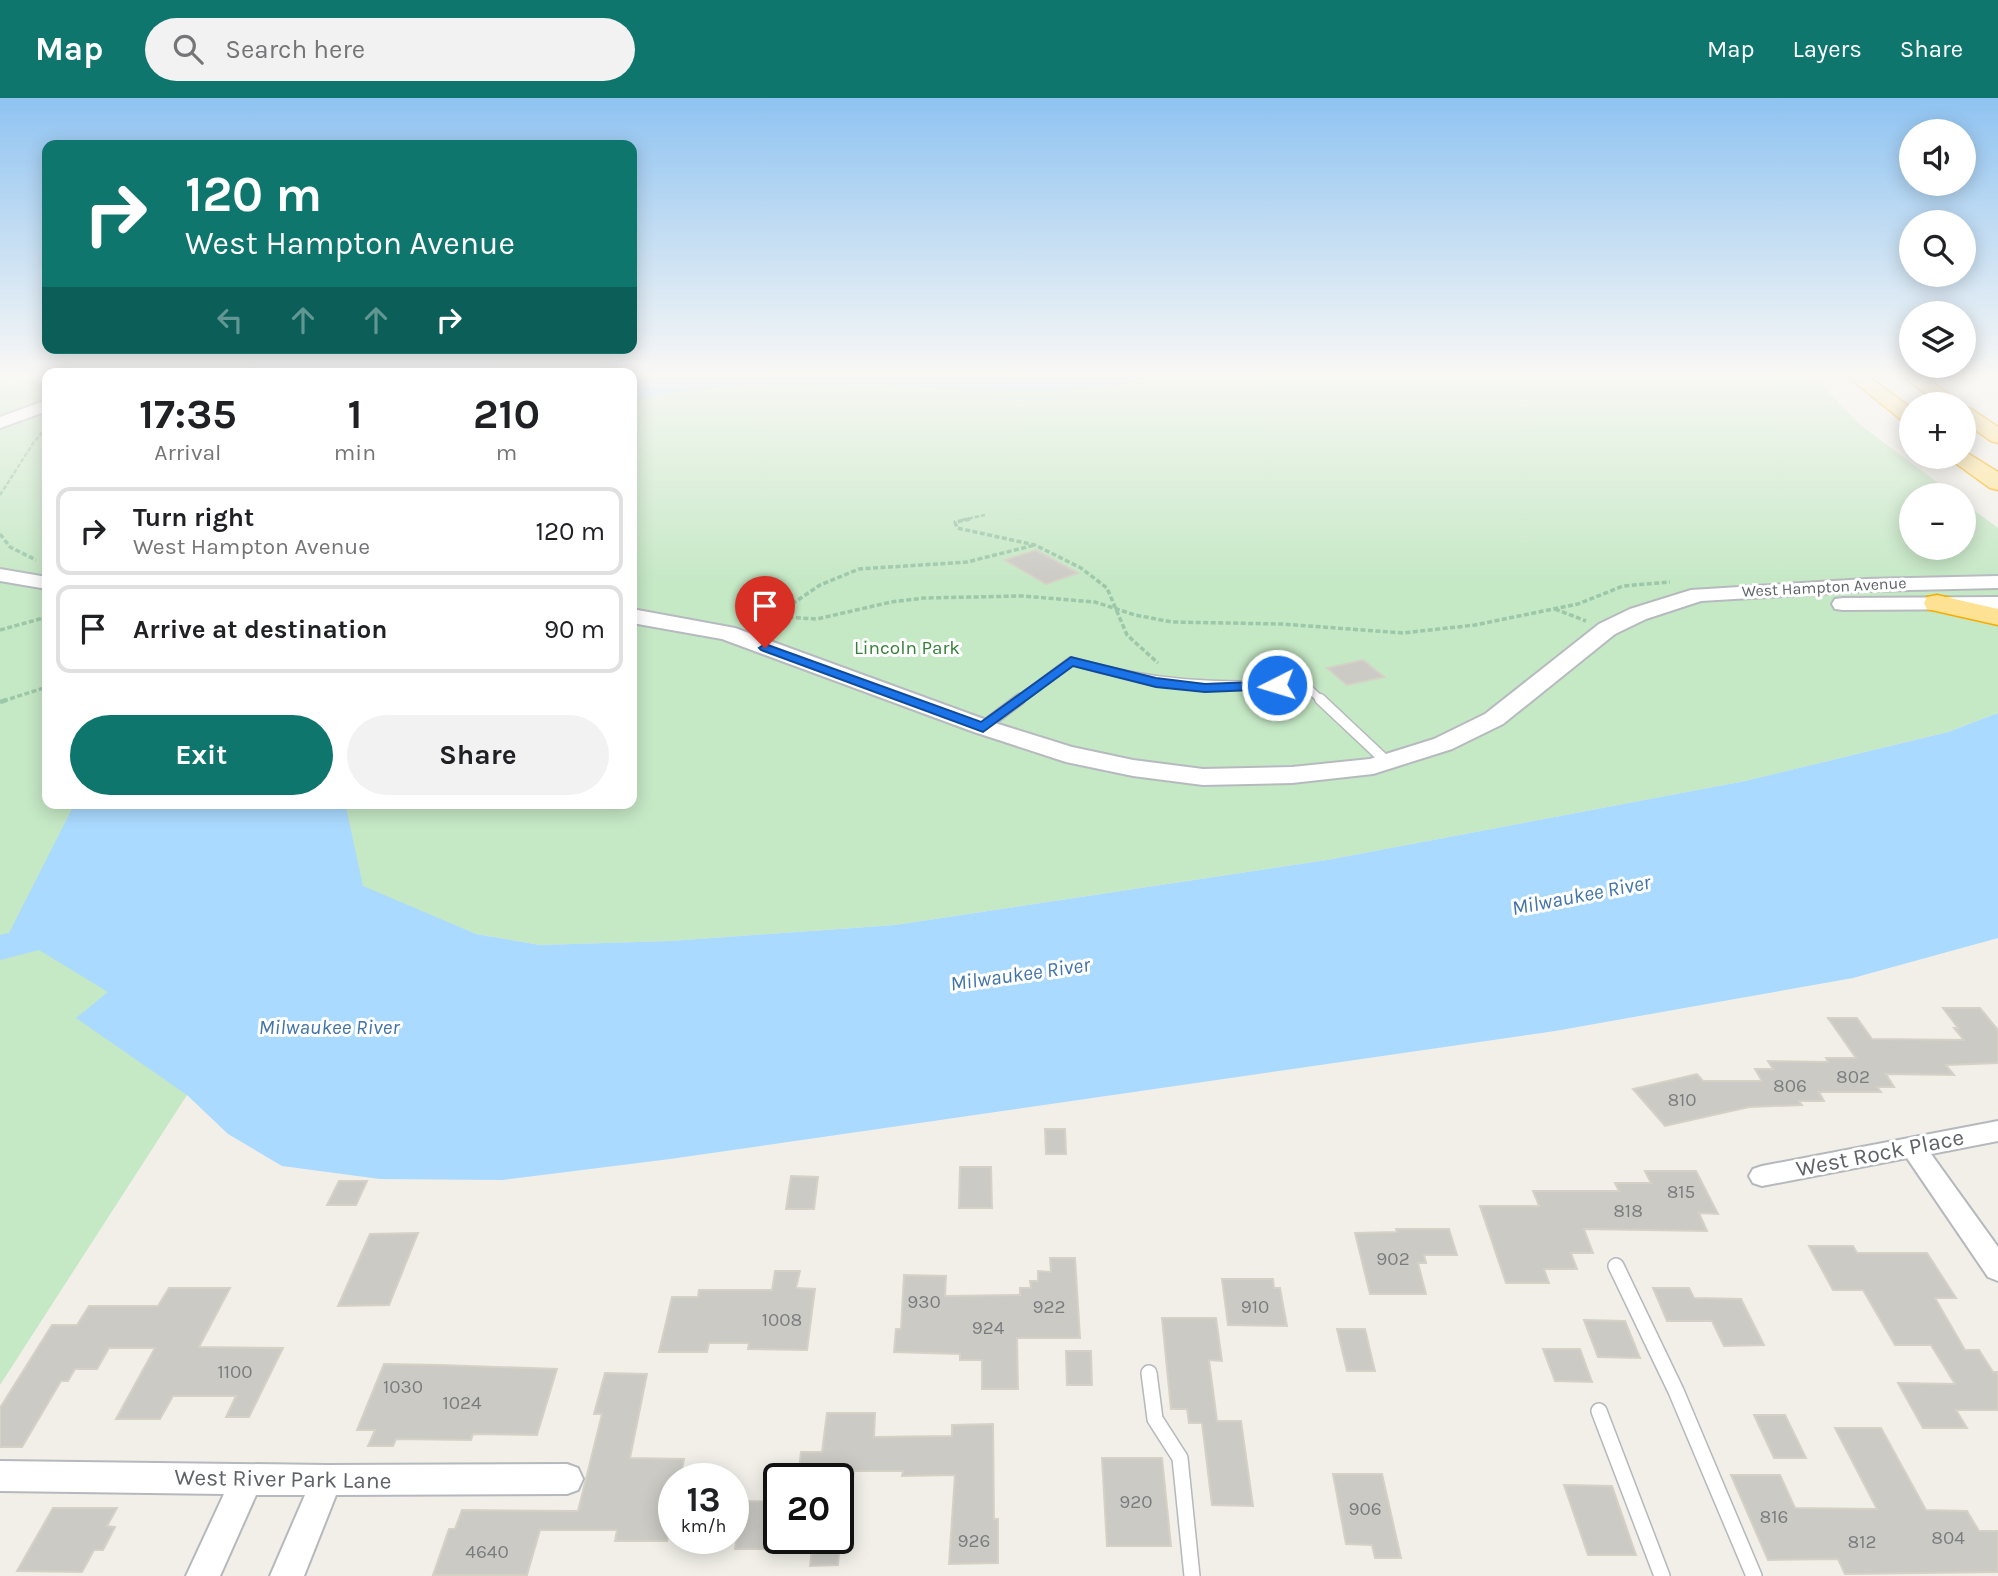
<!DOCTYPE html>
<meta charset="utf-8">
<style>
body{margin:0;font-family:Karla,sans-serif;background:#f2f2f2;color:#202124;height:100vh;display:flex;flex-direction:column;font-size:26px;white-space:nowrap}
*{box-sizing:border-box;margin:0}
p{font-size:23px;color:#757577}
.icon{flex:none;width:38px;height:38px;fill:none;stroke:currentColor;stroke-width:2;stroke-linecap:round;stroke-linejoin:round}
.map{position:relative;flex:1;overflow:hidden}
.panel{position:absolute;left:42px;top:270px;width:595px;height:441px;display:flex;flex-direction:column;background:#fff;border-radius:14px;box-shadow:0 4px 18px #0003}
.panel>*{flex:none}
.top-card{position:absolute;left:42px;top:42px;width:595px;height:214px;border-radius:14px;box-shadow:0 4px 18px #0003;background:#0f766e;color:#fff;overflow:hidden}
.fabs{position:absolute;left:1899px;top:21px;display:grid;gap:14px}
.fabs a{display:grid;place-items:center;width:77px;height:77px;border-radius:50%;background:#fff;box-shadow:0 4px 18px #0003;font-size:35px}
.speed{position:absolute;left:658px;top:1365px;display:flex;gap:14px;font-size:35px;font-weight:700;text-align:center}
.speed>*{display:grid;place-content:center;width:91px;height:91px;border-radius:50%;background:#fff;box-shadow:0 4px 18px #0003;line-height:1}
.speed small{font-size:18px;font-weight:400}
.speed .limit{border:4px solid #111;border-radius:10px;background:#fff;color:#111}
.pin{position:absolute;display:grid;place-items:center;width:60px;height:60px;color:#fff;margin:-72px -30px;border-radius:50% 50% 50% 0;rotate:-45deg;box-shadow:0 0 7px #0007}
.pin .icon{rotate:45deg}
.me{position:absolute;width:77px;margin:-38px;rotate:265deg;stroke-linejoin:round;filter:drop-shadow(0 0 5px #0008)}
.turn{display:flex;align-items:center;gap:24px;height:147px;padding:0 28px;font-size:32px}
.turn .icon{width:91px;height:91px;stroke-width:2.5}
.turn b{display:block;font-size:49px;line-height:60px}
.lanes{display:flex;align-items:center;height:66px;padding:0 28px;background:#0003;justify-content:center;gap:35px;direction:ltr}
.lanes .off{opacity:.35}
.eta{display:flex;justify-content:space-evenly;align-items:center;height:119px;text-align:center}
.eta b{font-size:42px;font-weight:700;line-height:49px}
.action{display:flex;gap:14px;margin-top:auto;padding:14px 28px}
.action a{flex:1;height:80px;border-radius:42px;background:#0f766e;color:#fff;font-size:28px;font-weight:700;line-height:80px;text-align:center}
.action a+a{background:#f2f2f2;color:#202124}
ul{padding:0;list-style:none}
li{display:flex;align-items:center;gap:21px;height:88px;margin:0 14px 10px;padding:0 14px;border:4px solid #e0e0e0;border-radius:14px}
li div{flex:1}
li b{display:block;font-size:26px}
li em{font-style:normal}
header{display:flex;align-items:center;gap:42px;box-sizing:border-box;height:98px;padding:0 35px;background:#0f766e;color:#fff}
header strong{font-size:33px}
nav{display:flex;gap:38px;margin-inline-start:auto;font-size:24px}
.search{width:490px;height:63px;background:#f2f2f2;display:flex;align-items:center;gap:18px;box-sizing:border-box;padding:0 24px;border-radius:38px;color:#757577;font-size:26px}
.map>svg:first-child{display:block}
.green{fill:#c5e8c5}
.water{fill:#aadaff}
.building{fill:#cccac5;stroke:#d6d1c6;stroke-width:2}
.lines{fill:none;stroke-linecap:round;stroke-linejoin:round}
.lane-far2-casing{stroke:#b5b8bc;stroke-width:10}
.lane-far1-casing{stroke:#b5b8bc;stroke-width:13}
.lane-casing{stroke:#b5b8bc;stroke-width:18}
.street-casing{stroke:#b5b8bc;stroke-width:4}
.secondary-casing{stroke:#b6babf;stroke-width:4}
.highway-casing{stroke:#f9ab00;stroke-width:3}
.path-far2{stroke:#9cc7a9;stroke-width:2.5;stroke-dasharray:4.5 2;stroke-linecap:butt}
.path-far1{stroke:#9cc7a9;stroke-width:3.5;stroke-dasharray:5 2.5;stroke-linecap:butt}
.path{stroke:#9cc7a9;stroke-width:4.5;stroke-dasharray:7 3.5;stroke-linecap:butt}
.lane-far2{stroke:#fff;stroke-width:7}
.lane-far1{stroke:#fff;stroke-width:10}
.lane{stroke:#fff;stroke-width:15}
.street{fill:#fff;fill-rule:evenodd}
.secondary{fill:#fff;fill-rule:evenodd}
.highway{fill:#fde293;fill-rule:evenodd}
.route{fill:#1a73e8;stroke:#114b97;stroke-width:2}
.labels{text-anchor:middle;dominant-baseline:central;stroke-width:6;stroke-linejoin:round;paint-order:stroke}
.far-street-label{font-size:16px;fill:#5f6368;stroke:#fff}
.park-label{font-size:19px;fill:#348238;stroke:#fff}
.near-number-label{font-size:19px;fill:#7a7d7f}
.water-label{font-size:21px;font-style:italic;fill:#4174aa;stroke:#fff}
.near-street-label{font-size:23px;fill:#5f6368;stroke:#fff}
</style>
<header>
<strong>Map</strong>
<div class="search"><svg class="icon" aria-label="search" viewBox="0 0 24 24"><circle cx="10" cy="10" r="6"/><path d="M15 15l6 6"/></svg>Search here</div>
<nav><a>Map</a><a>Layers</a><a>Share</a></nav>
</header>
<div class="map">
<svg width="1998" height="1478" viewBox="0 0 1998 1478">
<rect width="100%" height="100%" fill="#f1efe8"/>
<polygon class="green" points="0,278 47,278 47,705 632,705 632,278 1814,278 1859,326 1954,397 1911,397 1911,450 1964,450 1964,405 1998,430 1998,615 1948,634 1745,683 1327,762 895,827 670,843 540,847 476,836 433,819 187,997 0,1287"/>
<g class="water">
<path d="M632,278H1170C1121,287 1071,294 1021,293C892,291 759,274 632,303Z"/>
<polygon points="1998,615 1998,840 1853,880 1555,933 670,1061 502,1082 380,1081 282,1068 228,1036 187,997 76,920 108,894 39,852 0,862 0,837 9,835 75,705 345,705 363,788 476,836 540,847 670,843 895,827 1327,762 1745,683 1948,634"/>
</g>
<g class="building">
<polygon points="1036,452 1078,475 1046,486 1005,462"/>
<polygon points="1363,562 1384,579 1347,587 1327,570"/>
<polygon points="1943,910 1980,910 1998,932 1998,965 1946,967 1954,977 1886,976 1894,989 1877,989 1881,994 1819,994 1824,1003 1799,1003 1802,1007 1749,1009 1665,1028 1633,991 1697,976 1703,983 1762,983 1755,971 1773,971 1768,963 1828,964 1826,960 1856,960 1828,920 1857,920 1872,941 1964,942 1954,930 1958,930"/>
<polygon points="1045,1031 1065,1031 1066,1056 1046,1056"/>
<polygon points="960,1069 991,1069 992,1110 959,1110"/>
<polygon points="1645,1073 1696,1073 1718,1116 1699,1115 1707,1133 1584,1131 1593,1155 1571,1155 1577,1171 1544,1171 1549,1185 1506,1185 1480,1108 1539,1108 1533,1093 1619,1093 1615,1085 1651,1085"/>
<polygon points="791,1078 818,1079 814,1111 786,1111"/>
<polygon points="339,1083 367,1083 356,1107 327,1107"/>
<polygon points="1396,1131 1449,1131 1457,1157 1424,1157 1426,1165 1418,1165 1426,1196 1370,1196 1355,1135 1397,1134"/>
<polygon points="418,1135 389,1207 338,1208 370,1136"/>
<polygon points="1809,1148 1853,1148 1857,1155 1927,1155 1956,1200 1935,1200 1965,1252 1979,1252 1993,1274 1998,1274 1998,1312 1956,1312 1967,1330 1923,1330 1898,1285 1955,1286 1931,1247 1895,1247 1863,1192 1833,1192"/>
<polygon points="1050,1160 1075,1160 1080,1240 1017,1240 1018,1291 982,1291 982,1262 960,1262 960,1256 894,1254 896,1231 901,1231 904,1177 946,1178 945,1198 1020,1197 1020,1190 1031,1190 1030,1183 1038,1183 1038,1173 1051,1174"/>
<polygon points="775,1173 800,1173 796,1190 815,1191 807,1252 748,1251 749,1245 709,1245 707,1254 659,1254 672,1199 698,1199 699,1192 772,1192"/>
<polygon points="1222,1181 1273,1181 1274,1190 1280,1190 1287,1228 1228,1227"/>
<polygon points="169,1190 230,1190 199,1249 283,1250 249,1319 226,1319 236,1298 173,1298 160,1321 116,1321 155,1250 109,1250 97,1271 75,1271 68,1283 61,1283 22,1349 0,1349 0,1310 52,1227 77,1227 89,1208 158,1208"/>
<polygon points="1653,1190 1689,1190 1694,1200 1741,1201 1764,1247 1724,1248 1712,1223 1667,1223"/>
<polygon points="1162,1220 1216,1220 1222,1263 1209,1262 1217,1323 1241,1323 1253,1408 1212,1407 1202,1325 1189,1325 1187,1311 1171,1311"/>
<polygon points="1584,1222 1625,1223 1640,1260 1598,1259"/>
<polygon points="1337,1231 1365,1231 1375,1273 1347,1273"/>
<polygon points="1543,1251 1580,1251 1592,1284 1555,1283"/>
<polygon points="1066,1253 1091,1253 1092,1287 1067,1287"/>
<polygon points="384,1266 440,1267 557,1271 537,1337 473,1336 471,1342 396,1341 393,1348 368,1348 375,1332 357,1332"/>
<polygon points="605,1275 647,1276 630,1360 684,1361 680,1381 674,1381 674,1411 667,1443 615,1443 617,1432 540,1432 527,1477 433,1477 449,1431 455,1431 462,1412 578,1413 602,1316 594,1316"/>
<polygon points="827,1315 875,1315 874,1339 952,1338 952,1327 993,1326 994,1421 998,1421 998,1465 949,1466 955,1377 902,1378 903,1373 854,1373 853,1381 798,1381 801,1354 822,1354"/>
<polygon points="1754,1317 1785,1317 1806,1360 1774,1360"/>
<polygon points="1835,1330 1881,1330 1926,1412 1967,1413 1979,1433 1998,1433 1998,1474 1845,1476 1838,1461 1768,1462 1731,1377 1780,1377 1795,1410 1877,1411"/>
<polygon points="1102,1360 1162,1360 1171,1448 1107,1448"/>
<polygon points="1333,1376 1382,1376 1401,1460 1375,1460 1372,1447 1346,1446"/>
<polygon points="1564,1387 1612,1388 1636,1457 1588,1457"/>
<polygon points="743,1403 779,1404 779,1451 735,1451"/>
<polygon points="53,1410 117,1410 107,1428 115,1429 103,1452 94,1452 82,1474 17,1473"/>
<polygon points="813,1440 840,1440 838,1467 810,1468"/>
</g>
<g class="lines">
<defs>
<path id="lane-far2" d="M1018,603L1071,563C1148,586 1222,591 1302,584L1322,603"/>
<g id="lane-far1">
<polyline points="1320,601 1387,664"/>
<polyline points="983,629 1020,601"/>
</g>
<g id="lane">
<polyline points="1616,1168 1676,1293 1754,1478"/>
<polyline points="1149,1275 1155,1321 1180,1360 1192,1478"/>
<polyline points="1599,1313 1662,1478"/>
</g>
<g id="street">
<polygon points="1998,1023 1998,1043 1931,1056 1998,1149 1998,1183 1988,1179 1907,1060 1762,1088 1753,1085 1749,1078 1753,1071 1762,1068"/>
<polygon points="0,1363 327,1367 567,1366 578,1370 583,1381 578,1392 567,1396 336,1397 304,1478 270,1478 305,1397 256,1397 220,1478 186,1478 224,1396 0,1393"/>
</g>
<g id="secondary">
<polygon points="47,302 47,313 0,330 0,319"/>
<polygon points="0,471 47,479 47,491 0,483"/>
<polygon points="1998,478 1998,490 1866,493 1701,503 1646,521 1615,536 1503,626 1452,651 1373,676 1292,685 1203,687 1133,678 1066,664 974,634 722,541 632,525 632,511 735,530 992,624 1072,649 1133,662 1203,671 1292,669 1370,661 1434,641 1485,616 1599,526 1630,511 1691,492 1866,481"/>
<polygon points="1998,499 1998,511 1843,512 1835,511 1832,506 1835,501 1843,500"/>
</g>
<g id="highway">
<polygon points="1847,278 1868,278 1911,310 1911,326 1904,324"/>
<polygon points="1903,278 1924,278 1962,306 1939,306"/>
<polygon points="1964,309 1971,311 1998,329 1998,345 1991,343 1964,324"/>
<polygon points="1964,353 1998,374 1998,392 1990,390 1954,364 1951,359 1964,359"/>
<polygon points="1937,497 1998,511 1998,527 1927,511 1924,505 1927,499"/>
</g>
</defs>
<use href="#lane-far2" class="lane-far2-casing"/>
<use href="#lane-far1" class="lane-far1-casing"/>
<use href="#lane" class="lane-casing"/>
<use href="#street" class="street-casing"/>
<use href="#secondary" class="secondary-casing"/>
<use href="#highway" class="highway-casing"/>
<g class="path-far2">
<polyline points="0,278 31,283 46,291"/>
<polyline points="0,397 34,344 47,329"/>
<polyline points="962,422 985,417"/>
</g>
<g class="path-far1">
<polyline points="970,421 955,424 957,430 1035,447 1081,470 1107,490 1127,537 1158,565"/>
<polyline points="0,436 10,449 36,462"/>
<polyline points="1555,511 1586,523"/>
<polyline points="736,516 817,521 891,504 924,500 1022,498 1095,504 1135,517 1172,524 1282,526 1403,535 1475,527 1578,506 1623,488 1670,484"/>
<polyline points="761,527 820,487 859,471 967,464 1035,447"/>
<polyline points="0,532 47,519"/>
<polyline points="3,603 47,589"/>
</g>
<polyline class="path" points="0,604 9,601"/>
<use href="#lane-far2" class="lane-far2"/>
<use href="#lane-far1" class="lane-far1"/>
<use href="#lane" class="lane"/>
<use href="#street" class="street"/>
<use href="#secondary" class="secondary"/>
<use href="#highway" class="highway"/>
</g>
<linearGradient id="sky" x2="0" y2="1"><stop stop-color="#8fc3f1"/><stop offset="0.57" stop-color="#f9f8f5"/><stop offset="1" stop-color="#f9f8f5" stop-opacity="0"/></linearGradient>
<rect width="1998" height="485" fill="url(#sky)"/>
<polygon class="route" points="765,546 981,624 1071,559 1156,580 1205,586 1277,583 1284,587 1277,591 1205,594 1156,589 1073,568 983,634 761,552 759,550"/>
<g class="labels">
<g class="far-street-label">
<text transform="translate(1824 489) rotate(-3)">West Hampton Avenue</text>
</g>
<g class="park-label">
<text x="907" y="550">Lincoln Park</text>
</g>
<g class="near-number-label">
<text x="1853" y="979">802</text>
<text x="1790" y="988">806</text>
<text x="1682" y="1002">810</text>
<text x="1681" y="1094">815</text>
<text x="1628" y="1113">818</text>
<text x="1393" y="1161">902</text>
<text x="924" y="1204">930</text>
<text x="1049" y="1209">922</text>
<text x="1255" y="1209">910</text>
<text x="782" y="1222">1008</text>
<text x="988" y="1230">924</text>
<text x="235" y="1274">1100</text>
<text x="403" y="1289">1030</text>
<text x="462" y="1305">1024</text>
<text x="1136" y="1404">920</text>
<text x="1365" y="1411">906</text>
<text x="1774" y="1419">816</text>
<text x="1948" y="1440">804</text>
<text x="974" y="1443">926</text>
<text x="1862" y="1444">812</text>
<text x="487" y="1454">4640</text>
</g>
<g class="water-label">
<text transform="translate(1581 797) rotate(-11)">Milwaukee River</text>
<text transform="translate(1020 876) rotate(-8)">Milwaukee River</text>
<text x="329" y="929">Milwaukee River</text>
</g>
<g class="near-street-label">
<text transform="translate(1880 1055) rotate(-11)">West Rock Place</text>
<text transform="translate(283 1381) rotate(1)">West River Park Lane</text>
</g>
</g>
</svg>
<div class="fabs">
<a><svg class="icon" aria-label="sound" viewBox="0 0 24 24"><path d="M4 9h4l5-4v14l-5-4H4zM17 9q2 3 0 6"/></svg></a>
<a><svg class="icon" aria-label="search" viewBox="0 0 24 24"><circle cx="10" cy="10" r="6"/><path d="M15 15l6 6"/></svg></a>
<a><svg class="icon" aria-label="layers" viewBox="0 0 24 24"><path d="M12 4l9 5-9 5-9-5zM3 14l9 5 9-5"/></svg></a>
<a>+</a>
<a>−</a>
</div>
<div class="speed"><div>13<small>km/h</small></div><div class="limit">20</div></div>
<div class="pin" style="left:765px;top:550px;background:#d93025"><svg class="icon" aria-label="arrive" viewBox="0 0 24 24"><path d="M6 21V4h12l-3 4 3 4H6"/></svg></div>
<svg class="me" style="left:1277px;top:587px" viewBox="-20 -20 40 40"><circle r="17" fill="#1a73e8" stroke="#fff" stroke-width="3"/><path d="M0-11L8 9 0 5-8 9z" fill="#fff"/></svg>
<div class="top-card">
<div class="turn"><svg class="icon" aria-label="right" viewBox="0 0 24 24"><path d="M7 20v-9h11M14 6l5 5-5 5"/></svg><div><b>120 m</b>West Hampton Avenue</div></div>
<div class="lanes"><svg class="icon off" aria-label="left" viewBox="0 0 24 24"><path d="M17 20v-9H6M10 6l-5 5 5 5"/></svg><svg class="icon off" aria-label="ahead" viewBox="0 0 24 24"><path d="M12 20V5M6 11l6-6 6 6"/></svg><svg class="icon off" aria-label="ahead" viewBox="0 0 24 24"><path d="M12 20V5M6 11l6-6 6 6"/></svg><svg class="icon" aria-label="right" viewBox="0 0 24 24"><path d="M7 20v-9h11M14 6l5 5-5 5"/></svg></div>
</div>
<section class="panel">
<div class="eta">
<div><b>17:35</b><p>Arrival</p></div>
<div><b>1</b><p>min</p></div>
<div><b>210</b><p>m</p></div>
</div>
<ul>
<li><svg class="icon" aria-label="right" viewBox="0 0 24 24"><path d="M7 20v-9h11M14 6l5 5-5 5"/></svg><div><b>Turn right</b><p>West Hampton Avenue</p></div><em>120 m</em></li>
<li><svg class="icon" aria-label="arrive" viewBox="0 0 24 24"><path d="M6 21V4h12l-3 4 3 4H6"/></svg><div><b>Arrive at destination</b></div><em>90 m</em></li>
</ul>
<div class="action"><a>Exit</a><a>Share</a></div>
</section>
</div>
